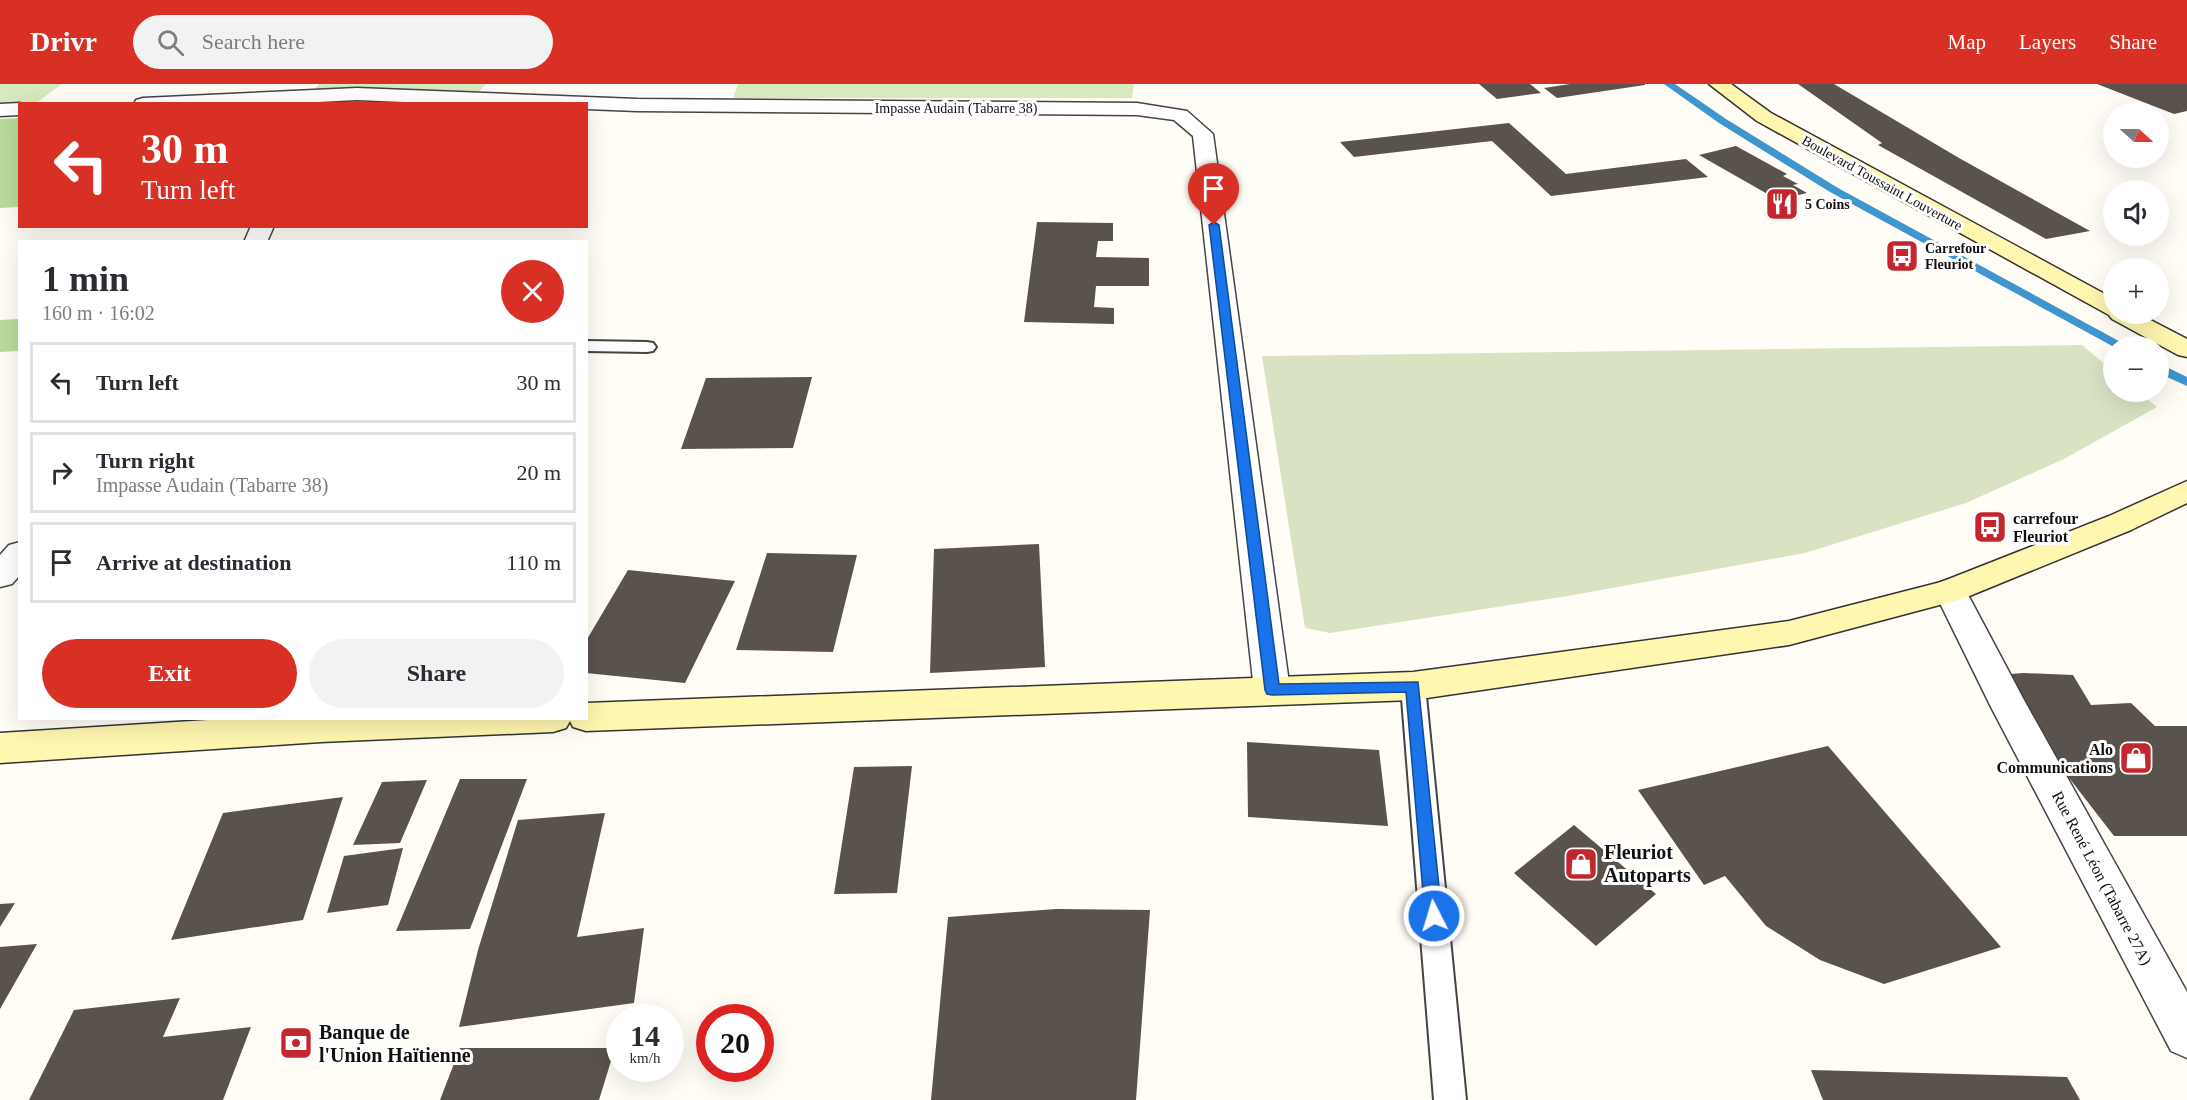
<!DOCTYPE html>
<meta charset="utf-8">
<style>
body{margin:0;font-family:Georgia,serif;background:#f2f2f3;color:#2b2b33;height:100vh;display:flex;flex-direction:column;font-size:22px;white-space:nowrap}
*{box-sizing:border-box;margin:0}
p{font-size:20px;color:#7c7c81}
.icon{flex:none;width:33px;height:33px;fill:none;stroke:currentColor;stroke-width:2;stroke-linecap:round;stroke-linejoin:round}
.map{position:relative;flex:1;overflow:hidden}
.panel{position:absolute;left:18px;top:156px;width:570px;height:480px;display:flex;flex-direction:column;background:#fff;border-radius:0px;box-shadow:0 6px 24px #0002}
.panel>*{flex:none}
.hud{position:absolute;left:18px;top:18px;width:570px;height:126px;border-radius:0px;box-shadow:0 6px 24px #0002;background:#d93025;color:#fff;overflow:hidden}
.needle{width:39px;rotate:111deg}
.fabs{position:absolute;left:2103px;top:18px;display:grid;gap:12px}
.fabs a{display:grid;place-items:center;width:66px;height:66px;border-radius:50%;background:#fff;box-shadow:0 6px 24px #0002;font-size:30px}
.speed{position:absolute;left:606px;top:920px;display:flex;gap:12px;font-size:30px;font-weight:700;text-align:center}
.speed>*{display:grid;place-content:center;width:78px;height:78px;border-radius:50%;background:#fff;box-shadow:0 6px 24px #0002;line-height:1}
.speed small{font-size:15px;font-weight:400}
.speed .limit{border:9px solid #d22;background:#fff;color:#111}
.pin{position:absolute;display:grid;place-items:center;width:51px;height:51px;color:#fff;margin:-62px -26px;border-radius:50% 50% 50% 0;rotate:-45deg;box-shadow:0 0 6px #0007}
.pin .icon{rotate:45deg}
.me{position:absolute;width:66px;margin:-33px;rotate:355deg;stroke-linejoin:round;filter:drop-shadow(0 0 4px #0008)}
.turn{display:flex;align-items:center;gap:21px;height:126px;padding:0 24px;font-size:27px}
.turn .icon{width:78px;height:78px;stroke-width:2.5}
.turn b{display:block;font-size:42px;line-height:51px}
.round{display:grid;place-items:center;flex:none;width:63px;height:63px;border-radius:32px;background:#f2f2f3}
.summary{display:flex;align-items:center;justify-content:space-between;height:102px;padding:0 24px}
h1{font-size:36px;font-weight:700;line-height:45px}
.button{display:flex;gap:12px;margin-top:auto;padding:12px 24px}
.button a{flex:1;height:69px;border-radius:36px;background:#d93025;color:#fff;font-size:24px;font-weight:700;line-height:69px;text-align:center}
.button a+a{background:#f2f2f3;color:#2b2b33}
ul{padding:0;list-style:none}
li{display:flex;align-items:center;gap:18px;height:81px;margin:0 12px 9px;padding:0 12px;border:3px solid #e1e1e2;border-radius:0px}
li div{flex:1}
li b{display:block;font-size:22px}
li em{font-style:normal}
header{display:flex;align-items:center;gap:36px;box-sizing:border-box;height:84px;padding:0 30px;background:#d93025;color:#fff}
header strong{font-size:28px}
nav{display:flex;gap:33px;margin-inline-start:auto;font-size:21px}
.search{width:420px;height:54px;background:#f2f2f3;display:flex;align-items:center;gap:15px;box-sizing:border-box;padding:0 21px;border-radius:33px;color:#7c7c81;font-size:22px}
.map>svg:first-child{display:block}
.green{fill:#d5ebbd}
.forest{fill:#b9dc9c}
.cemetery{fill:#d9e3c4}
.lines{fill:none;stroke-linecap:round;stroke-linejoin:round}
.stream{fill:#3f96cf;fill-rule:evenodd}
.building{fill:#5a524d}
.service-casing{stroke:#444;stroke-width:4}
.minor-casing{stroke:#444;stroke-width:3}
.secondary-casing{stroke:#333;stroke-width:3}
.service{fill:#fff;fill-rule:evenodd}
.minor{fill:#fff;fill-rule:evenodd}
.secondary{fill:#fff6b0;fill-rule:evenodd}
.route{fill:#1a73e8;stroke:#114b97;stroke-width:1.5}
.labels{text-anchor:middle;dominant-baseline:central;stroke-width:6;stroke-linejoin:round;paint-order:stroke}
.far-street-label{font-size:14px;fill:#111;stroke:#fff}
.far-poi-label{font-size:14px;font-weight:bold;fill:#111;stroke:#fff;text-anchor:start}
.poi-label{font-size:16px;font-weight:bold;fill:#111;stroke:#fff;text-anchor:start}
.street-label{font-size:16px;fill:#111;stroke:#fff}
.near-poi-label{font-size:20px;font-weight:bold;fill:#111;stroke:#fff;text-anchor:start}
</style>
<header>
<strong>Drivr</strong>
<div class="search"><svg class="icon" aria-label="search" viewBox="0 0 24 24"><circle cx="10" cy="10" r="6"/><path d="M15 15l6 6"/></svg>Search here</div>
<nav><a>Map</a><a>Layers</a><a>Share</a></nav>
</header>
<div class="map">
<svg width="2187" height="1016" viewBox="0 0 2187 1016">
<rect width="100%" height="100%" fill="#fffdf5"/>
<g class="green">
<polygon points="0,0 62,0 36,19 0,22"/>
<polygon points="319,0 486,0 468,19 302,20"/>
<polygon points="738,0 1134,0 1132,14 733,14"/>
</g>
<g class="forest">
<polygon points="19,34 19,123 0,124 0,35"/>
<polygon points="19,235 19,267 0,268 0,236"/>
</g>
<polygon class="cemetery" points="2082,261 2113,287 2114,308 2138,308 2157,323 2064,375 1966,419 1805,469 1568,512 1330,549 1305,544 1262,272"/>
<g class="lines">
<g class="stream">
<polygon points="1664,0 1675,0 1726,35 1838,104 2128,262 2114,263 1830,108 1719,39"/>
<polygon points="2158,279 2187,293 2187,302 2158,289"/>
</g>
</g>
<g class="building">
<polygon points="1479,0 1530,0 1541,9 1497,15"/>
<polygon points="1570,0 1645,0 1645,1 1557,14 1544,4"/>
<polygon points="1798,0 1834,0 1959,74 2090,147 2046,155 1878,61 1882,59"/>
<polygon points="2097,0 2187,0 2187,27 2174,30"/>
<polygon points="1509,39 1566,90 1686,75 1708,93 1551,112 1492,57 1354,73 1340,58"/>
<polygon points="1736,62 1787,90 1783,92 1798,100 1793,101 1807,109 1778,116 1699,71"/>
<polygon points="1037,138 1113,139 1113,157 1098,157 1096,173 1149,174 1149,202 1096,202 1094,223 1114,224 1114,240 1024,238"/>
<polygon points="812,293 793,364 681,365 706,294"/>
<polygon points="1039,460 1045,583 930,589 934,465"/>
<polygon points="767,469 857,471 833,568 736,566"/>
<polygon points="628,486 735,497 685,599 586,589 586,557"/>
<polygon points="2023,589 2073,591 2091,621 2131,619 2155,642 2187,642 2187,752 2114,752 2005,611 1999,591"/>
<polygon points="1247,658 1379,666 1388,742 1248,733"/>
<polygon points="1828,662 2001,863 1884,900 1820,876 1766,842 1725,792 1704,801 1638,706"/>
<polygon points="912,682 897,809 834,810 854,683"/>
<polygon points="460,695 527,695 470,845 396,847"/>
<polygon points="427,696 400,759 353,761 382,698"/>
<polygon points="343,713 303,836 171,856 223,729"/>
<polygon points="605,729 577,853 644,844 634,919 459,943 478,866 518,736"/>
<polygon points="1574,741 1656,810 1596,862 1514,789"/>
<polygon points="403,764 388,821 327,829 344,772"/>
<polygon points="15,819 0,843 0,820"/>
<polygon points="1056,825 1150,826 1136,1016 931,1016 948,833"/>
<polygon points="37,860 0,925 0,863"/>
<polygon points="180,914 163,953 251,943 223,1016 29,1016 74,926"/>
<polygon points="460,964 615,964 599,1016 440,1016"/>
<polygon points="1811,986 2067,993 2080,1016 1823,1016"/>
</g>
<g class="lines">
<defs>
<g id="service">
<polygon points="586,257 647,258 653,259 656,263 653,267 647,268 586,267"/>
<polygon points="1413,593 1422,595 1425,602 1466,1016 1434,1016 1401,602 1404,595"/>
</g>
<g id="minor">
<polygon points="357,4 637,15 1137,19 1187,27 1213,50 1290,606 1285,616 1272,620 1259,616 1254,606 1193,52 1174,36 1137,31 637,27 586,25 586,20 450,20 357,16 279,20 134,20 136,16 143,14"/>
<polygon points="20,19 20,31 0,32 0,20"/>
<polygon points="251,142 274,142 267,158 244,158"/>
<polygon points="20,458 20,491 12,500 0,503 0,471 9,461"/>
<polygon points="1950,495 1962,499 1966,507 2024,616 2187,908 2187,974 2171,967 1991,623 1934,507 1938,499"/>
</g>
<g id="secondary">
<polygon points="1709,0 1731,0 1771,29 2114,215 2114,230 2139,230 2187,255 2187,273 2178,271 2112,235 2109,231 1757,37"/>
<polygon points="2187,397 2187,419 2131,446 1962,515 1789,561 1413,616 586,647 573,643 570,637 566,644 553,648 321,658 0,679 0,649 240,634 586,634 586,619 1413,588 1789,537 1941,498 2109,432"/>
</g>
</defs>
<use href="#service" class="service-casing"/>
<use href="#minor" class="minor-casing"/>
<use href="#secondary" class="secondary-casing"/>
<use href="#service" class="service"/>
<use href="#minor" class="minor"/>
<use href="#secondary" class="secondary"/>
</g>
<polygon class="route" points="1214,138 1219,141 1279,600 1418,598 1442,832 1440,837 1434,840 1427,837 1425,832 1406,608 1272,611 1267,610 1265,606 1209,141"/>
<defs>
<symbol id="restaurant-square" viewBox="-11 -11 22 22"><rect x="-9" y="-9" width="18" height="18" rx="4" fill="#c4262e" stroke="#fff"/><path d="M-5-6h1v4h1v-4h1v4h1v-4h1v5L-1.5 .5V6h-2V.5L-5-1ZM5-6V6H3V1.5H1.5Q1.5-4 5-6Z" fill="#fff"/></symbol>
<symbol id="bus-square" viewBox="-11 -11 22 22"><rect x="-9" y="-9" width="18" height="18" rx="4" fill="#c4262e" stroke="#fff"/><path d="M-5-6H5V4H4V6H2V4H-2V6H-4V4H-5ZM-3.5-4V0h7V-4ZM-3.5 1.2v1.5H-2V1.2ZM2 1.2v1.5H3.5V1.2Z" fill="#fff"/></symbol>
<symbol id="shop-square" viewBox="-11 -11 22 22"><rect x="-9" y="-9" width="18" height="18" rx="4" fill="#c4262e" stroke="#fff"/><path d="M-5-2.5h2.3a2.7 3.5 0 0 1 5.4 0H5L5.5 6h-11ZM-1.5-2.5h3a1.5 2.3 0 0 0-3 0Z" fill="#fff"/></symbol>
<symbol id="bank-square" viewBox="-11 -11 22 22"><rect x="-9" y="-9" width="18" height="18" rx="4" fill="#c4262e" stroke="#fff"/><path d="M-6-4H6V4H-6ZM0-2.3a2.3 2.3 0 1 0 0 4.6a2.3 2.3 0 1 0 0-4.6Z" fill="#fff"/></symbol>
</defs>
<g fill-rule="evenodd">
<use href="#restaurant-square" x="1763" y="101" width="38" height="38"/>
<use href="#bus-square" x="1883" y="153" width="38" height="38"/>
<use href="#bus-square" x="1971" y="424" width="38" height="38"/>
<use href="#shop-square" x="2117" y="655" width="38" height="38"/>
<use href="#shop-square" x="1562" y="761" width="38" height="38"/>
<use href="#bank-square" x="277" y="940" width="38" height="38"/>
</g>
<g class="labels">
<g class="far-street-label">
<text x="956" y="24">Impasse Audain (Tabarre 38)</text>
<text transform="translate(1882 99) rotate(29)">Boulevard Toussaint Louverture</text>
</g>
<g class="far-poi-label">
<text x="1805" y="120">5 Coins</text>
<text x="1925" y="164">Carrefour<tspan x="1925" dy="16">Fleuriot</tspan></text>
</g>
<g class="poi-label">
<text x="2013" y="434">carrefour<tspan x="2013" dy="18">Fleuriot</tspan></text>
<text x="2113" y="665" text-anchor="end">Alo<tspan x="2113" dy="18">Communications</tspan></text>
</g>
<g class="street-label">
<text transform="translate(2102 794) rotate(62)">Rue René Léon (Tabarre 27A)</text>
</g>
<g class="near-poi-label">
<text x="1604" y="768">Fleuriot<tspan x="1604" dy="23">Autoparts</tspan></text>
<text x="319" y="948">Banque de<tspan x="319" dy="23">l'Union Haïtienne</tspan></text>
</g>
</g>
</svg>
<div class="fabs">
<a><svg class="needle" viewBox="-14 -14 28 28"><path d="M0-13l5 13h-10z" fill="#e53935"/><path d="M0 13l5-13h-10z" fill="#7c7c81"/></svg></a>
<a><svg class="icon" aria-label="sound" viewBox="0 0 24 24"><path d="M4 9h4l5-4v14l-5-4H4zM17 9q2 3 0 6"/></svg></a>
<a>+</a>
<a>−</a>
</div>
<div class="speed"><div>14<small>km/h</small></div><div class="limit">20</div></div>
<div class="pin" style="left:1214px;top:141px;background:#d93025"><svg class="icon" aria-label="arrive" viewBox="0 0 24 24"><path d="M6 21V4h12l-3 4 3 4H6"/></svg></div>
<svg class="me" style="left:1434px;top:832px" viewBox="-20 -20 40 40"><circle r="17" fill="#1a73e8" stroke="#fff" stroke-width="3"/><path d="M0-11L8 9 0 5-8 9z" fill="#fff"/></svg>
<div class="hud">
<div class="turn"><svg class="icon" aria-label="left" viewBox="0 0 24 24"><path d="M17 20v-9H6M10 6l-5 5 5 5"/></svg><div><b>30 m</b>Turn left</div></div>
</div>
<section class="panel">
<div class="summary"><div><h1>1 min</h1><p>160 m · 16:02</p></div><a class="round" style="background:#d93025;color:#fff"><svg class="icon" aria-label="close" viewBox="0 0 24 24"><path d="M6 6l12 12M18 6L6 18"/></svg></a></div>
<ul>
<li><svg class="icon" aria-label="left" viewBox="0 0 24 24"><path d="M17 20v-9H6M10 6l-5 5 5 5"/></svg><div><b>Turn left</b></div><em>30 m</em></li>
<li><svg class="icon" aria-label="right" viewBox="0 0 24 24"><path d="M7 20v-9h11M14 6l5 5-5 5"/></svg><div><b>Turn right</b><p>Impasse Audain (Tabarre 38)</p></div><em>20 m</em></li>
<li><svg class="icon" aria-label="arrive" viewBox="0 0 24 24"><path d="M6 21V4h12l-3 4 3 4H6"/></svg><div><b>Arrive at destination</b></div><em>110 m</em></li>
</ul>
<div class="button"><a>Exit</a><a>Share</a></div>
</section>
</div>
